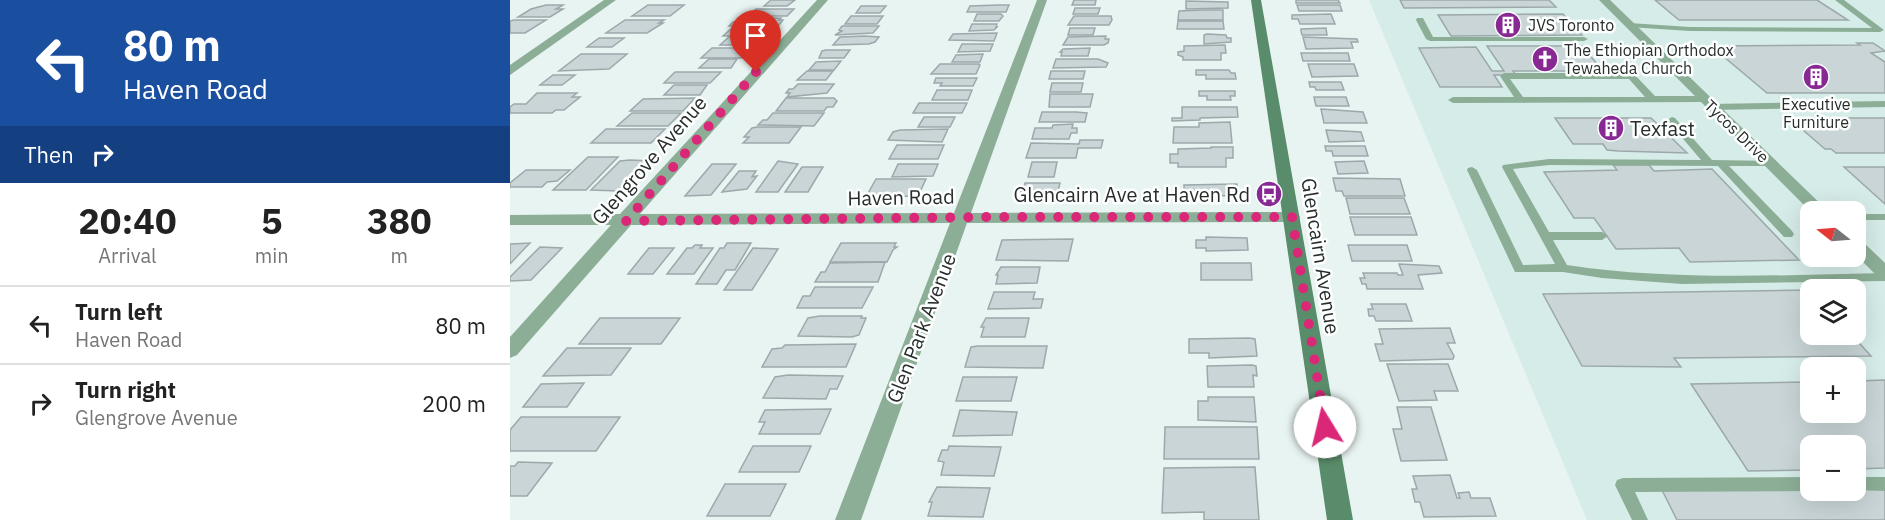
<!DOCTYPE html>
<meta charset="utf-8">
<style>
body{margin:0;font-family:"IBM Plex Sans",sans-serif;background:#f2f2f2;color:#222;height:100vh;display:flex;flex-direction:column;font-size:22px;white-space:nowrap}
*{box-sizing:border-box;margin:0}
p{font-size:20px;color:#767676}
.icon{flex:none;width:33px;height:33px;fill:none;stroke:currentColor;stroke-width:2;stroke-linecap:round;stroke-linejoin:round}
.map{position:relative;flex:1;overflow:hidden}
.side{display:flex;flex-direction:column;background:#fff;width:510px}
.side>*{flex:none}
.guide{background:#1a4fa0;color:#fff;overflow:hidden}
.needle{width:39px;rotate:287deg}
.buttons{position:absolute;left:1290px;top:201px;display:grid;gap:12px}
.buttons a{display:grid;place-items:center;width:66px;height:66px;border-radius:12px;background:#fff;box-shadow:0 6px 24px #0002;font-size:30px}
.pin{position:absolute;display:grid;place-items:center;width:51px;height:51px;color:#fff;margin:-62px -26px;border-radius:50% 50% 50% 0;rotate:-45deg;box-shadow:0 0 6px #0007}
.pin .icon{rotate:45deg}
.me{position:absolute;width:66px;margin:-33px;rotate:351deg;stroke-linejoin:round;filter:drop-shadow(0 0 4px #0008)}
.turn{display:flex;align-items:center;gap:21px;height:126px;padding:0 24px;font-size:27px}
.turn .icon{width:78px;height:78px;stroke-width:2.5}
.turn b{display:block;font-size:42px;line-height:51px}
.then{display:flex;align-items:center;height:57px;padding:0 24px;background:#0003;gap:12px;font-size:22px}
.eta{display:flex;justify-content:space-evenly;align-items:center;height:102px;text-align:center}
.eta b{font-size:36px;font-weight:800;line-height:42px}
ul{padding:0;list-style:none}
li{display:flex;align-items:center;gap:18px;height:78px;padding:0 24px;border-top:2px solid #e0e0e0}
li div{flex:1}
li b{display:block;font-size:22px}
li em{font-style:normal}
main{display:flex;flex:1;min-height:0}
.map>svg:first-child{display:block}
.built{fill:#d6ece8;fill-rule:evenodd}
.building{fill:#c9d5d7;stroke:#9ca8aa;stroke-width:1.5}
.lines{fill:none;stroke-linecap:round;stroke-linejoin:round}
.lane{fill:#8cae96;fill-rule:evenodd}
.street{fill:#8cae96;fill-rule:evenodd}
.secondary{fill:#598c6a;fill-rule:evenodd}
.route{stroke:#db2777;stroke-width:10;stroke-dasharray:0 18}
.labels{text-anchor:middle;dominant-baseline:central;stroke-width:5;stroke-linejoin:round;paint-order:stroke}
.far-poi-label{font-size:16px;fill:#282c2b;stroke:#fdffff;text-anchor:start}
.far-street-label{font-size:16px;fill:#282c2b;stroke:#fdffff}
.poi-label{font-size:20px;fill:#282c2b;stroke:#fdffff;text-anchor:start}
.street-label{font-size:20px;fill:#282c2b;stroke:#fdffff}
</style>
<main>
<section class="side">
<div class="guide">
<div class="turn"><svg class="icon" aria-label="left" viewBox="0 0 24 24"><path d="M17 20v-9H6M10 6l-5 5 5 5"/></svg><div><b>80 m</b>Haven Road</div></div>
<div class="then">Then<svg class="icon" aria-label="right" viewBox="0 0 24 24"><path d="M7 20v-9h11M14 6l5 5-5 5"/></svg></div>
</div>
<div class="eta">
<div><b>20:40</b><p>Arrival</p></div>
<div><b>5</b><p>min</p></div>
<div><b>380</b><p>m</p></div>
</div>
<ul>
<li><svg class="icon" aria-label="left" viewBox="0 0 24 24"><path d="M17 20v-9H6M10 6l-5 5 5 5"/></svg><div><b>Turn left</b><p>Haven Road</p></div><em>80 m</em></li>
<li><svg class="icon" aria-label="right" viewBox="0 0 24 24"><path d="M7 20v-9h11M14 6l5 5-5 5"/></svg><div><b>Turn right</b><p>Glengrove Avenue</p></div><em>200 m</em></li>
</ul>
</section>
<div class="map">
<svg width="1375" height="520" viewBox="0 0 1375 520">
<rect width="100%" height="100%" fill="#e8f4f2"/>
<path class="built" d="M859,0H1375V520H1077ZM1300,212H1346V256H1300ZM1300,290H1346V334H1300ZM1300,368H1346V412H1300ZM1300,446H1346V490H1300Z"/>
<g class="building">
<polygon points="261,0 285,0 277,6 254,6"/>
<polygon points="564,0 586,0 585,5 562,5"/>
<polygon points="786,0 828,0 830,3 786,3"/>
<polygon points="890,0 1039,0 1046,7 894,8"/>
<polygon points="1145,0 1307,0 1338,20 1169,20"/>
<polygon points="676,1 718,2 718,8 676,9"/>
<polygon points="36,5 53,5 46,9 53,9 40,17 8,17 21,9"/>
<polygon points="138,5 174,5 160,16 122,16"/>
<polygon points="489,5 499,5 496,12 457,12 460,6"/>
<polygon points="787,5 830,5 832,11 789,11"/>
<polygon points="351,6 376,6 370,13 346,13"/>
<polygon points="565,8 590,8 588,14 563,14"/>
<polygon points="246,9 284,9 277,16 238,16"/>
<polygon points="692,10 713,10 713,20 668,20 669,11"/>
<polygon points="467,14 491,14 493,16 489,21 464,21"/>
<polygon points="821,14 825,24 790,24 788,19 782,19 782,15"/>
<polygon points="1053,14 1072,35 941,36 928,15"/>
<polygon points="341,16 373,16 367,24 335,24"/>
<polygon points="564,16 601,16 602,20 599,25 558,25"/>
<polygon points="271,18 269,20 273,20 268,26 219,26 223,22 232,22 236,19"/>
<polygon points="4,20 36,20 15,33 0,33 0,21"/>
<polygon points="115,20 154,20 149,23 153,23 137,33 96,33"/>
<polygon points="668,21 713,21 714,29 667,29"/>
<polygon points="462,24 487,24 486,27 487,27 484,30 459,31"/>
<polygon points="260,26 250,36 213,36 223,27"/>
<polygon points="332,26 369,26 363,33 325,35 332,31 329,30"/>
<polygon points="560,28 585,28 583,35 558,35"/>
<polygon points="816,28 817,35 792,35 791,31 791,29"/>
<polygon points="487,33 484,41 439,40 443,34"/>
<polygon points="697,34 716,35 717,38 721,38 721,42 694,44 694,35"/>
<polygon points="355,36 369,37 365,42 359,44 323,45 330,37"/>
<polygon points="596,36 595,39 599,39 598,43 594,45 553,45 558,37"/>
<polygon points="219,37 253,37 247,45 210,45"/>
<polygon points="793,37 847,39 848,42 841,42 843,48 796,49"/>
<polygon points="89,38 114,38 102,47 77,47"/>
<polygon points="1347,43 1363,43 1375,51 1361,53 1375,62 1375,93 1257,93 1201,46 1350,45"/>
<polygon points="452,44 483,44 480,51 448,52"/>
<polygon points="715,45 716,53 711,53 711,60 673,60 673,57 668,55 668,52 674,51 674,46"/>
<polygon points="977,46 1072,46 1093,71 1003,71 1006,75 984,75 992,87 930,87 909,48 966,47 982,71 994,71"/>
<polygon points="202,48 240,48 236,52 241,52 231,58 191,58"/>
<polygon points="580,48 578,56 551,56 552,52 550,52 553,49"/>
<polygon points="316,50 340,50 334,58 309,58 312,51"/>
<polygon points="791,53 838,53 840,61 793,61"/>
<polygon points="71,54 117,54 99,69 49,71"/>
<polygon points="473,54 470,62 442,62 446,55"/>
<polygon points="199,59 227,59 221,68 189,68"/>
<polygon points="546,59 588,59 598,63 596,67 543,68"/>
<polygon points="331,61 324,70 299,70 306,62"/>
<polygon points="430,64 469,64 470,65 466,74 421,74"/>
<polygon points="798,64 844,64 848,76 802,77"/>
<polygon points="686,70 719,70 721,73 725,73 726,79 696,79 696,75 686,75"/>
<polygon points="297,71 323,71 316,80 287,80"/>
<polygon points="541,71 575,71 573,79 539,79"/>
<polygon points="165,72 211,72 200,83 154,83"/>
<polygon points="43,75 65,75 52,85 30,85"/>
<polygon points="426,78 467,78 463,86 430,86 432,83 424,83"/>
<polygon points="799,82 831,82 834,90 806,90 805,87 800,87"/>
<polygon points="542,83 573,83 571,92 540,92"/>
<polygon points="288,84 324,84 317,93 277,97 280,93 276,93 279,89 283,89"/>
<polygon points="164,85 197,85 190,95 154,95"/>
<polygon points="427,90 462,90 458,100 422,100"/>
<polygon points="689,91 725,91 725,96 720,96 721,100 697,100 697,96 689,96"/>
<polygon points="27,93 67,93 62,97 70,97 54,110 46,110 42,113 0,113 0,107 4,104 16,104"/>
<polygon points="540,94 583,94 580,107 539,107"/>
<polygon points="804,97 836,97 839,106 806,106"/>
<polygon points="185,98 173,111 120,111 133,99"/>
<polygon points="276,98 324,98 327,101 323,107 317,107 314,111 266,111"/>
<polygon points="409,103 457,103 452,113 403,113"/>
<polygon points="672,107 727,107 728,117 690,118 690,120 662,121 662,118 672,118"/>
<polygon points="811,109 853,112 857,123 814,123"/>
<polygon points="532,112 566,112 577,113 575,122 529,122"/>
<polygon points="122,113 171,113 158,126 107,126"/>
<polygon points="263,113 314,113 304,126 248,125 253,120 257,120"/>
<polygon points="414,117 445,117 440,127 408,127"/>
<polygon points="1045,118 1141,118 1177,153 1108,151 1097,150 1093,144 1063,144"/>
<polygon points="1279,118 1375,118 1375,153 1326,153 1321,149 1315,149"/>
<polygon points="720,122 722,143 663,143 664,127 689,127 689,123"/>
<polygon points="563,124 562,128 567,128 567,133 561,133 559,139 522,139 525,128 542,128 543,125"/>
<polygon points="247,127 291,127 279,143 233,143 239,137 234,137 242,128"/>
<polygon points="96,129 155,129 141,143 81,143"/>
<polygon points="438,129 432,142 378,140 383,132 390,130"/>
<polygon points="816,130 851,132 854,141 819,142"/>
<polygon points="570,140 593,140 591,148 568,148 566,158 516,158 521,143 569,144"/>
<polygon points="387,145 434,145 428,159 379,159"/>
<polygon points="815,146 855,146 858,156 823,156 822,151 816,151"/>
<polygon points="701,147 723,147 723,158 716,158 716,167 668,167 668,163 660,163 660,154 668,154 668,149 701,148"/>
<polygon points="78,157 108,157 76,190 43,190"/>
<polygon points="120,160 141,161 114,189 109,191 81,190 110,161"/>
<polygon points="268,161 288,164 268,192 246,192"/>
<polygon points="854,161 858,173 828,174 825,162"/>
<polygon points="522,162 547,162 544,177 518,177"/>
<polygon points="202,164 226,164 201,195 175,196"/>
<polygon points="388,164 428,164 423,176 382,177"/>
<polygon points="1103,165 1139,165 1144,171 1202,169 1289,260 1180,262 1169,248 1106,249 1084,218 1064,218 1034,172 1107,170"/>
<polygon points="292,167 313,167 298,192 275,192"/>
<polygon points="1334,167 1375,167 1375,204"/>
<polygon points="16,170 60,170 47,181 37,182 32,187 0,187 0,183"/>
<polygon points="229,171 246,171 242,177 247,176 237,189 212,192"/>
<polygon points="823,178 890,179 895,196 834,196 832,191 826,191"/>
<polygon points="366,179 416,179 408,196 356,197"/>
<polygon points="515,183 550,183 547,195 511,195 511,189 513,189"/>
<polygon points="727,184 728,196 674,195 674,185"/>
<polygon points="836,198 894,198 900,214 840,214"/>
<polygon points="840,217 901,217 907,235 845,235"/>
<polygon points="696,237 737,238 738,250 696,251 696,248 686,248 686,240 696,240"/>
<polygon points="563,239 558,261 486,260 492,240"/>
<polygon points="20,243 15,248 0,264 0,244"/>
<polygon points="217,243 241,243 225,270 216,270 207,284 186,284 210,248 214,248"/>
<polygon points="331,243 386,243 384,247 387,247 383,250 377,262 320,262"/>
<polygon points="185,245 192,245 190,248 203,248 184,274 157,274 177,248 182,248"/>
<polygon points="838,245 897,245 902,261 842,261"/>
<polygon points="30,247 52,248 21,280 0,281 0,277"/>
<polygon points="139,248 164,248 143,274 118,274"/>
<polygon points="243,248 268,249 242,290 214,290"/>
<polygon points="375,262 368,282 305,282 311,272 315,272 320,263"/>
<polygon points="691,263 741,263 742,280 691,280"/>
<polygon points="889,264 929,266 932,273 908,275 913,289 857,289 856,284 852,284 850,278 855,278 853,273 887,273 888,275 893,275"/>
<polygon points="491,267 530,267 527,283 486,284 488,275 486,275"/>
<polygon points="305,287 363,287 352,308 287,308 293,296 300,296"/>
<polygon points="1300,290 1300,334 1341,334 1361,356 1164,358 1171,367 1072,366 1033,294"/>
<polygon points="484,292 525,292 523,299 533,299 531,308 478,309"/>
<polygon points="861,304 896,304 902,321 866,321 864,316 859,316 858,309 863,309"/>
<polygon points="310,316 352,316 351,318 356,318 349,335 342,337 288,336 298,318"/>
<polygon points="90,318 170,318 151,344 69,344"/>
<polygon points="476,318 519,318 515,337 471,337 474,327 471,327"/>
<polygon points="940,328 945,343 937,343 944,356 943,359 870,361 865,344 873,344 869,329"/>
<polygon points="739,338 745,339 747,356 699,358 699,353 679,353 679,339"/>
<polygon points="346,344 336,367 252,367 262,349 272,348 275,345"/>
<polygon points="468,346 537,346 533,368 455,367 461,347"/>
<polygon points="57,348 121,348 101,375 33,376"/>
<polygon points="877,364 938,364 948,391 924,391 927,400 889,401"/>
<polygon points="742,365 746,366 747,376 743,375 744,387 698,387 697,366"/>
<polygon points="278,375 333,376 327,389 320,389 316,399 253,398 265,377"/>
<polygon points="453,377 507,377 501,401 446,401"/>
<polygon points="1375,380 1375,468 1346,469 1346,446 1300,446 1300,470 1238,471 1181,384 1300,382 1300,412 1346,412 1346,381"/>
<polygon points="74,383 57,407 13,407 31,384"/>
<polygon points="698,397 744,397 746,422 688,420 688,401 698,401"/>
<polygon points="887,407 921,407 937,460 891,461 883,429 892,429"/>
<polygon points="321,409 310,434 249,434 255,422 249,422 255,410"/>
<polygon points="450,410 507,412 502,435 443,436"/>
<polygon points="11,417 110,417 86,451 0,451 0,430"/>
<polygon points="655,427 747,427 749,459 654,459"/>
<polygon points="243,446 301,446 289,472 229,472"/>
<polygon points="439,446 491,447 484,476 431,475 434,462 428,461 432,450 438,450"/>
<polygon points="8,462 42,463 17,496 0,496 0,466 5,466"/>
<polygon points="745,467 749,520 694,520 694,512 652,513 654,468"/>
<polygon points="940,475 947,498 950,498 948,493 959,492 961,498 980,498 986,516 914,517 910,502 905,502 902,489 907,489 903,476"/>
<polygon points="215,484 276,484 260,516 197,516"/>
<polygon points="1150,486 1300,490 1375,489 1375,520 1167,520"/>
<polygon points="427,487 480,488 473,517 418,516 422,502 419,502"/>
</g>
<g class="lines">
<g class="lane">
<polygon points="1325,0 1334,0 1374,30 1370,32 1180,31 1119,27 1115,25 1119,23 1180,27 1362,28"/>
<polygon points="907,18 913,18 923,37 1074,37 1078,39 1074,41 920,41 916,39 906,20"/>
<path d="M994,73H1121L1124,74L1145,96H1194L1199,99L1194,102L943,103L938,100L943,97H1004L990,76ZM1000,79H1119L1135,97H1013Z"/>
<polygon points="1375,101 1375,107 1202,110 1197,107 1202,104"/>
<path d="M1162,117L1165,118L1202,160L1264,161L1265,163L1260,166H1219L1282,231L1284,234L1282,237H1274L1208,166L1039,165L1003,169L1039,232H1092L1098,236L1092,240H1043L1057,265C1163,281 1269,275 1375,273V281L1172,284L1092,278L1053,272H1005L957,170L958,168L962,167L967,170L1013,265L1045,264L992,167L993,165L1039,159L1191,160L1157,120Z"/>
<rect x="1346" y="214" width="29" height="6"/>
<polygon points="1300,477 1302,490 1300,491 1125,492 1138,520 1122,520 1105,485 1107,480 1113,478"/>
<polygon points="1346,477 1375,477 1375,491 1344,490"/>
</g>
<g class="street">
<polygon points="94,0 106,0 0,75 0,65"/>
<polygon points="307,0 318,0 130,214 444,213 527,0 537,0 461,213 782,212 788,213 790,217 788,221 782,222 457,223 351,520 325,520 440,223 121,225 7,355 0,358 0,337 101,225 0,225 0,215 110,214"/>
<polygon points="1089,0 1100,0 1319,212 1301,212"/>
<polygon points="1346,239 1352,241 1375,263 1375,280 1369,278 1346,255"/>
</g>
<polygon class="secondary" points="741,0 751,0 843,520 817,520"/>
</g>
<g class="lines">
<polyline class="route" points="246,72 116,221 482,217 782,217 815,427"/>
</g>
<defs>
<symbol id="building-disc" viewBox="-11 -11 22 22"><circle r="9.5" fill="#882993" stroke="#fdffff"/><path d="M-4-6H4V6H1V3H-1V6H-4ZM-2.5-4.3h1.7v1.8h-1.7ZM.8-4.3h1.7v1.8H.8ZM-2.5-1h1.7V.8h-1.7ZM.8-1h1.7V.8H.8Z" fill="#fff"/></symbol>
<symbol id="church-disc" viewBox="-11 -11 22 22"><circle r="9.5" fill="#882993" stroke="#fdffff"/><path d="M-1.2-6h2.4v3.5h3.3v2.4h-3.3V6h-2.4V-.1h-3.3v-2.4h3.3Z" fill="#fff"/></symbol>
<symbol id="bus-disc" viewBox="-11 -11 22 22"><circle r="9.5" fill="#882993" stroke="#fdffff"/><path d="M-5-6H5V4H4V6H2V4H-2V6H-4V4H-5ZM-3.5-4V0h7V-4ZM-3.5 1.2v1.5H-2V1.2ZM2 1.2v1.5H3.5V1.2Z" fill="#fff"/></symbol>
</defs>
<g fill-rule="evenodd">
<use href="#building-disc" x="983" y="10" width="30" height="30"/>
<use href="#church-disc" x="1020" y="44" width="30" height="30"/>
<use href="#building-disc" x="1291" y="62" width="30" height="30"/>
<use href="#building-disc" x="1086" y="113" width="30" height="30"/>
<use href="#bus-disc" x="744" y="179" width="30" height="30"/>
</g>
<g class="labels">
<g class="far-poi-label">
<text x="1018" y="25">JVS Toronto</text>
<text x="1054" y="50">The Ethiopian Orthodox<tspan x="1054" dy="18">Tewaheda Church</tspan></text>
<text x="1306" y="104" text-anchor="middle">Executive<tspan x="1306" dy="18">Furniture</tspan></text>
</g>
<g class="far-street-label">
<text transform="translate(1227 131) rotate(44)">Tycos Drive</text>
</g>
<g class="poi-label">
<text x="1120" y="128">Texfast</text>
<text x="740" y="194" text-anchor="end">Glencairn Ave at Haven Rd</text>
</g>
<g class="street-label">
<text transform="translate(139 160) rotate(-49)">Glengrove Avenue</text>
<text transform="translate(391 197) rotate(-1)">Haven Road</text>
<text transform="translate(811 256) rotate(81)">Glencairn Avenue</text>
<text transform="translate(411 328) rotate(-69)">Glen Park Avenue</text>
</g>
</g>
</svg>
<div class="buttons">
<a><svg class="needle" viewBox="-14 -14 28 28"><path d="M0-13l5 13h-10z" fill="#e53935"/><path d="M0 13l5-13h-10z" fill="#767676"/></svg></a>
<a><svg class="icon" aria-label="layers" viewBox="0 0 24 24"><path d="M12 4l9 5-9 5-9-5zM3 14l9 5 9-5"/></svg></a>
<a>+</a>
<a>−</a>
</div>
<div class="pin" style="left:246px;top:72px;background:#d93025"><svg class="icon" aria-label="arrive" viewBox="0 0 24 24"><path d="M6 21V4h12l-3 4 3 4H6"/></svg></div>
<svg class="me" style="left:815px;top:427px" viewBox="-20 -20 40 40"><circle r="19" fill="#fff"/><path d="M0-13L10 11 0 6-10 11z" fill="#db2777"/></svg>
</div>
</main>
